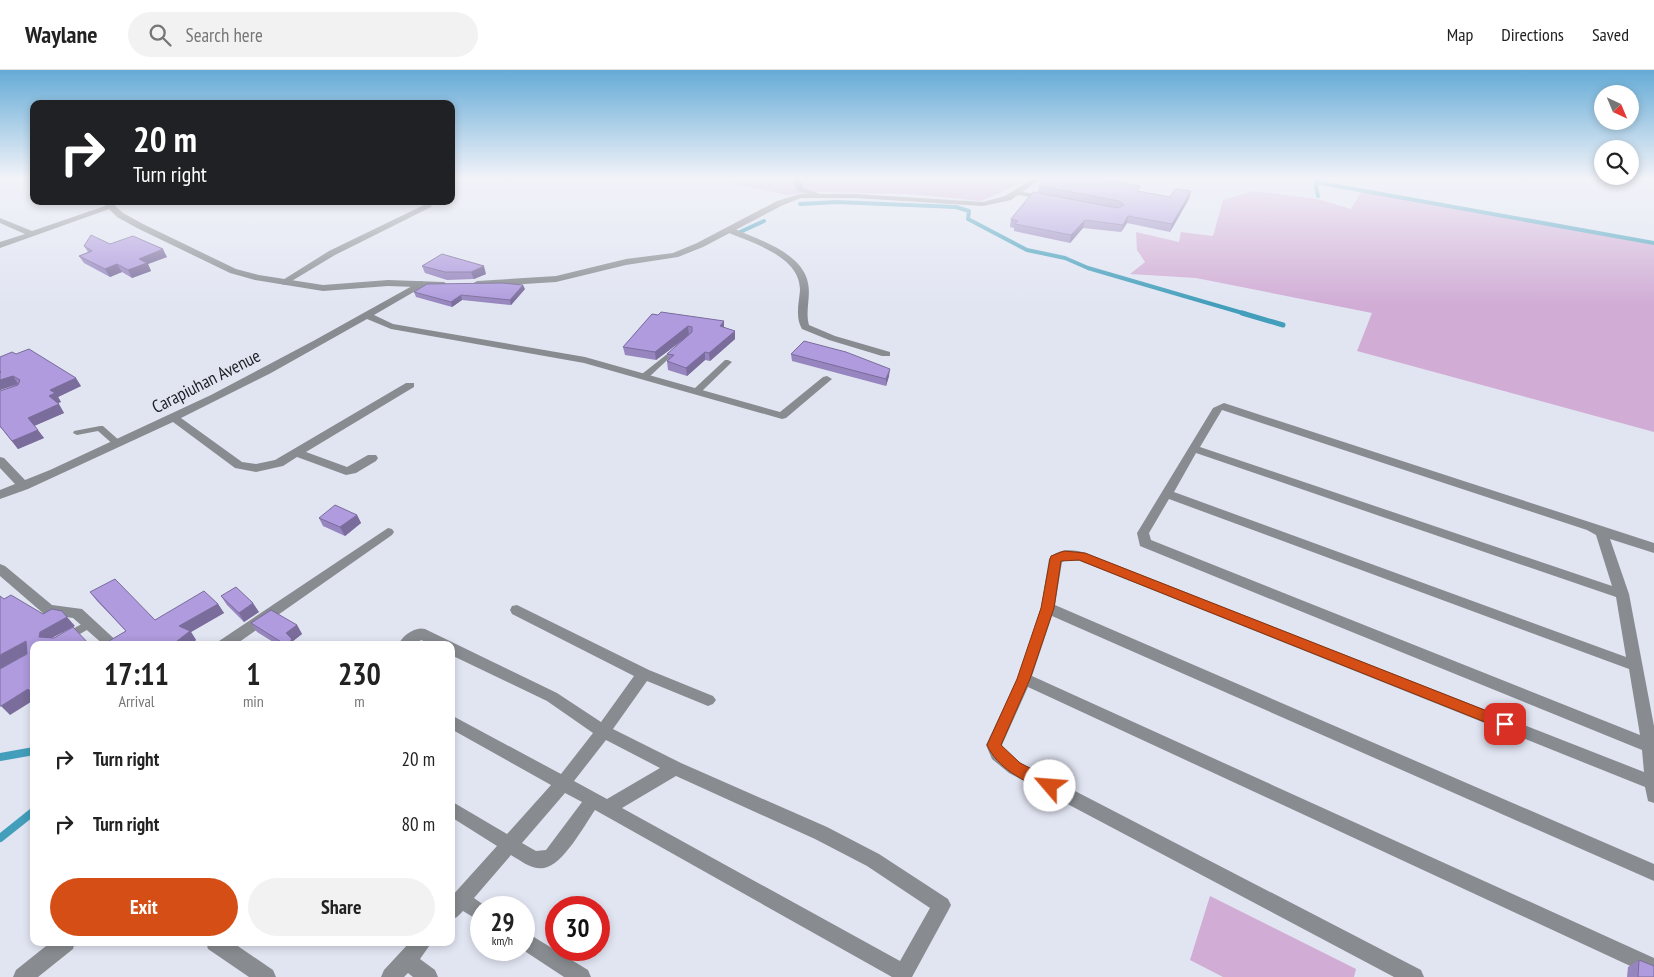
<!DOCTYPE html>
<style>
body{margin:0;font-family:"PT Sans Narrow",sans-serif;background:#f2f2f2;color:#222;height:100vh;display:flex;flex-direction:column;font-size:19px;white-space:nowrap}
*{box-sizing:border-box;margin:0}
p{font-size:16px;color:#767676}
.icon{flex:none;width:28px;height:28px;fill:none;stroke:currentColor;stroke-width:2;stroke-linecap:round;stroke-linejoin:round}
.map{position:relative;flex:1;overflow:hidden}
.sheet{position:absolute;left:30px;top:571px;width:425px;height:305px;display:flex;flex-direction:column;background:#fff;border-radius:10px;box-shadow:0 2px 8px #0003}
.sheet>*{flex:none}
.guide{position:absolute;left:30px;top:30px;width:425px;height:105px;border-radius:10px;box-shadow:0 2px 8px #0003;background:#202124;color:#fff;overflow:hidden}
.needle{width:32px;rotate:136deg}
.fabs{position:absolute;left:1594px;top:15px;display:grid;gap:10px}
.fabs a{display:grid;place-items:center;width:45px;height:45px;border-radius:50%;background:#fff;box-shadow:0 2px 8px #0003;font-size:25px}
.speed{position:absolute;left:470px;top:826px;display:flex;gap:10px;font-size:25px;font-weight:700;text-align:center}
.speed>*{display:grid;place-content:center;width:65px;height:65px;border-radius:50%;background:#fff;box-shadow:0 2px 8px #0003;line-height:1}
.speed small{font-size:12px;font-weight:400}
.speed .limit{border:8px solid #d22;background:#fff;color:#111}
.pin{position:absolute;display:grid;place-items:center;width:42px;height:42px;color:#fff;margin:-21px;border-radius:10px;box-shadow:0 2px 8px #0006}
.me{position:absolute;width:55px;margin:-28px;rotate:297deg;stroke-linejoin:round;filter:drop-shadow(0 0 4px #0008)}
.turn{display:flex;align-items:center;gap:18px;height:105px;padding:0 20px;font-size:22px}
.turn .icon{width:65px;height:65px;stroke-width:2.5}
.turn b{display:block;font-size:35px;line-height:42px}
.eta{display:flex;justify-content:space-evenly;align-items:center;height:85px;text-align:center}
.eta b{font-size:30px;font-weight:600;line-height:35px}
.cta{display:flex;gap:10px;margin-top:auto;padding:10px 20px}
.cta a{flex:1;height:58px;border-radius:30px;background:#d44e15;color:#fff;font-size:20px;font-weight:600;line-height:58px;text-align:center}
.cta a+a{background:#f2f2f2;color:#222}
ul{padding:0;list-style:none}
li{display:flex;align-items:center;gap:15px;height:65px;padding:0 20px}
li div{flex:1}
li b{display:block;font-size:19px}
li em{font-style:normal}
header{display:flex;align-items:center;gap:30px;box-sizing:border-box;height:70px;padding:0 25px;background:#fff;border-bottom:1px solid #e0e0e0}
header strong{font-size:24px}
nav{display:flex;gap:28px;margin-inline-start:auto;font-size:18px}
.search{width:350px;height:45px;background:#f2f2f2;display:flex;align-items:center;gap:12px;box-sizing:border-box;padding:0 18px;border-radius:28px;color:#767676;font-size:19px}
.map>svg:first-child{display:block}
.green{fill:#d1acd5}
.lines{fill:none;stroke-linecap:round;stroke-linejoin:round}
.stream-far2{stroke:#429eba;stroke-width:4}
.stream-far1{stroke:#429eba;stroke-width:5}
.stream{stroke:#429eba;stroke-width:8}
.service{fill:#888c90;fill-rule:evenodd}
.minor{fill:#888c90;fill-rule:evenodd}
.tertiary{fill:#888c90;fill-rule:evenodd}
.wall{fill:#9685be}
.shaded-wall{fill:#7a6c9b}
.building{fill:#af9bdd;stroke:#7a6c9b}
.route{fill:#d44e15;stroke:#8a330e}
.labels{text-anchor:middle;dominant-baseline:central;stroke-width:4.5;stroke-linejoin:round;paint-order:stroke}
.street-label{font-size:18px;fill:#1d1f23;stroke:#e1e5f2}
</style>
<header>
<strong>Waylane</strong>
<div class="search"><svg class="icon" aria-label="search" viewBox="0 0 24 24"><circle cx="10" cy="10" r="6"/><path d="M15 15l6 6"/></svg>Search here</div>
<nav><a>Map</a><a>Directions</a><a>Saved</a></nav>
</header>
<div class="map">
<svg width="1654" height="907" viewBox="0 0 1654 907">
<rect width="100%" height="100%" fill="#e1e5f2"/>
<g class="green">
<polygon points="729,108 1027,108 1018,115 981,131 907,124 818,122 787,125 726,112"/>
<polygon points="1363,119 1654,175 1654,362 1357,281 1372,243 1196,208 1130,204 1145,192 1137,180 1136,162 1179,172 1181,162 1213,166 1223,130 1253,121 1318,129 1351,139"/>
<polygon points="1210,826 1356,899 1354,907 1223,907 1190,890"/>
</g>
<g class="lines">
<g class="stream-far2">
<polyline points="1318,126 1315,112 1654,173"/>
<polyline points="800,134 837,132 956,137 969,141 968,149 1027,180 1065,188 1088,198 1246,244"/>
<polyline points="740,162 764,151"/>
</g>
<polyline class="stream-far1" points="1242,243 1283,255"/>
<g class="stream">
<polyline points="0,687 34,681"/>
<polyline points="0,768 34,741"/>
</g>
<g class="service">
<polygon points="676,277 678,278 678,280 648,308 642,308 642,304"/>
<polygon points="725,290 728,290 732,292 701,322 695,322 695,318"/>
<polygon points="100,356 103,356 121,372 122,374 121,376 115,376 98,361 77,365 73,363 74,361"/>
<polygon points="89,550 92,551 94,554 92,557 61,575 48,575 49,572"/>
</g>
<g class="minor">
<polygon points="792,108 800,108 803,118 823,125 819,127 797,121"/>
<polygon points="1016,121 1048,126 1052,128 1048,130 1019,125 1016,125"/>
<polygon points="426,134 433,136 335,185 285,215 278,213 329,181"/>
<polygon points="108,135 115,137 0,178 0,172 25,164 0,153 0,148 32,161"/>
<path d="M727,158H733C758,170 802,182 808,213C811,227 805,241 809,255L835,266L890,282V286H882L829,270L802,259C795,247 799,233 800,220C800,186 752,173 727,162Z"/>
<polygon points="421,211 424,212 424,216 374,245 393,254 585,287 780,342 823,307 827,306 832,309 786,348 782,349 584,293 391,259 367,249 271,303 181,348 242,392 256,394 275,390 406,313 414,313 414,317 306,382 347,397 368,385 376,385 378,388 376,391 356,403 346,405 297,387 283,396 256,402 235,398 173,352 28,419 0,429 0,420 15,414 0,398 0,387 4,388 25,410 50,400 211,325 315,270"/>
<path d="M1224,333L1654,473V483L1610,469L1629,524L1654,656V733L1648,731L1645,717L1080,491L1066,490L1062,492L1055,535L1654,794V811L1052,546L1032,606L1654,888V907L1028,617L1002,675L1004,679L1021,693L1421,900L1424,907H1394L1009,703L992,689L986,675L1017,609L1041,538L1049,489C1057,478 1074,479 1086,483L1644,702L1642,680L1140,476L1137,463L1213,338ZM1222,340L1587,460L1596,465L1612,516L1200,377ZM1196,383L1616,527L1626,587L1174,422ZM1169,429L1629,599L1640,665L1151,470L1149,463Z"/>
<polygon points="388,458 392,459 394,462 392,465 235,575 217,575 219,571"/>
<polygon points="0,494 5,496 52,535 82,539 121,575 104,575 73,548 44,544 0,506"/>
<path d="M517,535L649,600L713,626L716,630L713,634L708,636L647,611L613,659L681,693L827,757L879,784L948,829L951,835L948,841L912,907H892L595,740C584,756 563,795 544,798C532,800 521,791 511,785L474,828L488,838H481V852L463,841L457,847L451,850V827L497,776L451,747V731L507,764L551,715L451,659V645L561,704L593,663L547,631L451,585V575H433L421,570L415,575H398C402,566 415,556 425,559L557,623L601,652L634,606L512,544L510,540L512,536ZM606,670L660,698L607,729L574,711ZM676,706L815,769L867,796L930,838L900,891L622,738ZM565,723L582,732L546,780L536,781L522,773Z"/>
<polygon points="524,861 588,900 591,907 564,907 523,880"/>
<polygon points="51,872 75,872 73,879 38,907 13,907 16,900"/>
<polygon points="206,872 232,872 273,900 276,907 249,907 208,879"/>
<polygon points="410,872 432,872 420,889 435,900 438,907 413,907 408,903 404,907 381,907 384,900"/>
</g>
<g class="tertiary">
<polygon points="1033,108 1042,108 1011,130 983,136 856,128 801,128 783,135 703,177 678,187 626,195 556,212 477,217 472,214 477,211 556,206 626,189 673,183 697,173 777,131 800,124 856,124 983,132 1005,126"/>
<polygon points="101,131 110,131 123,143 143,154 236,199 259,205 323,215 388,210 444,212 449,215 444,218 388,216 323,221 255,210 230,203 137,158 117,147"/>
</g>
</g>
<g class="wall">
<polygon points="1039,116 1139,121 1170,127 1189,129 1170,162 1127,153 1121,162 1083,158 1070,173 1014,161 1014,158 1010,157 1011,149 1038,123"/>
<polygon points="110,174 167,187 148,194 151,201 132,208 122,202 110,207 84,193 79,186 88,182 84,176"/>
<polygon points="422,196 486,204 474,209 447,210 425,203"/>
<polygon points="525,219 511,235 462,230 452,237 416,227 414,222"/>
<polygon points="652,244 724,258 735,261 735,269 710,291 705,290 687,306 668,300 667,291 668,290 667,284 690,265 656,290 625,285 623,277"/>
<polygon points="16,284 81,316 58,327 61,332 57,333 64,343 34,356 44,368 18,379 2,359 0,357 0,321 18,314 0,320 0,287"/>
<polygon points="791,284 889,306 886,316 792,291"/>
<polygon points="357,445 361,453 345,466 323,456 319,448"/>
<polygon points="90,522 155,550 218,534 224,543 191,562 196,570 190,575 112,575 109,571 126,561 97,531"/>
<polygon points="221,526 259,542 244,552 227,535"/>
<polygon points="251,553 297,555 302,564 293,571 296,575 278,575 257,562"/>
<polygon points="1639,890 1654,907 1627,907 1628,897"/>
</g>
<g class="shaded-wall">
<polygon points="1191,121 1189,129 1170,162 1172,154"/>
<polygon points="1128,146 1127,153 1121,162 1123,155"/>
<polygon points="1085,150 1083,158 1070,173 1071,165"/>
<polygon points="163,179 167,187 148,194 151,201 132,208 128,200 139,189"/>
<polygon points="117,194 122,202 110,207 105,199"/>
<polygon points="484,196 486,204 474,209 471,202"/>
<polygon points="523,215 525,219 511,235 510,230"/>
<polygon points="461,225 462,230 452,237 451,232"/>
<polygon points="724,251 724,259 720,256"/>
<polygon points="688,256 689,265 656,290 655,282"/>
<polygon points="735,261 735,269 710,291 709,283"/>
<polygon points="705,282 705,290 687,306 686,298"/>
<polygon points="890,299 889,306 886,316 886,309"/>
<polygon points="13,306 18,314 0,320 0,310"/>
<polygon points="76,308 81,316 58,327 61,332 55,334 49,326 50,320"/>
<polygon points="59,334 64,343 34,356 28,348"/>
<polygon points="38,360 44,368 18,379 12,371"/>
<polygon points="357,445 361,453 345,466 340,457"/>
<polygon points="253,533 259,542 244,552 239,543"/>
<polygon points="218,534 224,543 191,562 196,570 190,575 172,575 179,556"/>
<polygon points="67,547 75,556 48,570 39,567 40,562"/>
<polygon points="297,555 302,564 293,571 296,575 288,575 286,563"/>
<polygon points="26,571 34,580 0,599 0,585"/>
<polygon points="28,619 34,626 34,630 10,645 1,636"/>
</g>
<g class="building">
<polygon points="1046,108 1067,109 1067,108 1097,108 1140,116 1137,121 1170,127 1175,119 1191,121 1172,154 1128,146 1123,155 1085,150 1071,165 1015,154 1018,151 1011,149 1033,122 1118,138 1124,135 1119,131 1039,116"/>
<polygon points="91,165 110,174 133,166 163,179 139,189 147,193 128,200 117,194 105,199 79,186 92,181 84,176"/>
<polygon points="442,184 484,196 471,202 445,202 422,196"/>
<polygon points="502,213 523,215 510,230 461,225 451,232 414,222 427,214"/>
<polygon points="661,242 724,251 720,256 735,261 709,283 705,282 686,298 667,291 674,285 667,284 692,262 692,257 688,256 655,282 623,277 652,244 658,245"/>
<polygon points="804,271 846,282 890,299 886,309 791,284"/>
<polygon points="29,279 76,308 50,320 55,323 49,326 59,334 28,348 38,360 12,371 0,356 0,321 18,315 20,310 13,306 0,310 0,303 1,302 0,301 0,287 12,282 16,284"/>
<polygon points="335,435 357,445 340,457 319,448"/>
<polygon points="115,509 155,550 204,521 218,534 179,556 190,561 172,575 117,575 109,571 126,561 90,522"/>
<polygon points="236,517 253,533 239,543 221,526"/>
<polygon points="11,525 43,544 52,539 62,541 67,547 40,562 39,567 54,568 73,557 90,575 34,575 34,625 28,619 1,636 0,636 0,599 27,584 26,571 0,585 0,526 4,529"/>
<polygon points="271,540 297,555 286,563 292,569 288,575 286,575 251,553"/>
<polygon points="1639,890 1654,896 1654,907 1638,907"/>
</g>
<linearGradient id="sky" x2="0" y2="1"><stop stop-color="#65abd6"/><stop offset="0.46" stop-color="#f2f3f9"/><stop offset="1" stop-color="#f2f3f9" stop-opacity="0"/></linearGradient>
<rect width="1654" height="235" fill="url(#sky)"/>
<path class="route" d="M1064,481L1085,483L1510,650L1512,654L1510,658H1500L1079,490L1061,491L1054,538L1030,609L1001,675L1020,693L1055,711L1057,716L1055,721L1050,722L1044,721C1022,709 998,699 987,675L1017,609L1041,538L1050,489L1051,486Z"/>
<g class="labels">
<g class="street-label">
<text transform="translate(206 311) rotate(-27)">Carapiuhan Avenue</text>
</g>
</g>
</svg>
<div class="fabs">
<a><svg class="needle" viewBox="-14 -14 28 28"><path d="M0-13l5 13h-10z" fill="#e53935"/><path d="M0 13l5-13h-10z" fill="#767676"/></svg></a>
<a><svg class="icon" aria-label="search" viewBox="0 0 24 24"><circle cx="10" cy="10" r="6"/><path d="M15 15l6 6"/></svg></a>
</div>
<div class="speed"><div>29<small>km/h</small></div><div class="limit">30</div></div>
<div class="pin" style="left:1505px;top:654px;background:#d93025"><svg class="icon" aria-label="arrive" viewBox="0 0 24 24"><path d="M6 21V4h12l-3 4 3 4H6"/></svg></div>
<svg class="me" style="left:1050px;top:716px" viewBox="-20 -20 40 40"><circle r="19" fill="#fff"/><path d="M0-13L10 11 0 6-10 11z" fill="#d44e15"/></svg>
<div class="guide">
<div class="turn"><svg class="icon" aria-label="right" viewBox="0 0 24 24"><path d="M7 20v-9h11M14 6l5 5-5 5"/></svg><div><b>20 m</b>Turn right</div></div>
</div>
<section class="sheet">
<div class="eta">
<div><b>17:11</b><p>Arrival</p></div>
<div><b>1</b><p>min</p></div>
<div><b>230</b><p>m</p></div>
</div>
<ul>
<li><svg class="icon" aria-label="right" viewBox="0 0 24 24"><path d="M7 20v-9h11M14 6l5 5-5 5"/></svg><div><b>Turn right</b></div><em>20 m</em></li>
<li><svg class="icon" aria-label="right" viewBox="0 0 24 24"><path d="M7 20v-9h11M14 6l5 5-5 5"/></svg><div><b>Turn right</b></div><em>80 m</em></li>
</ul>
<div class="cta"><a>Exit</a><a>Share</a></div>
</section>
</div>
